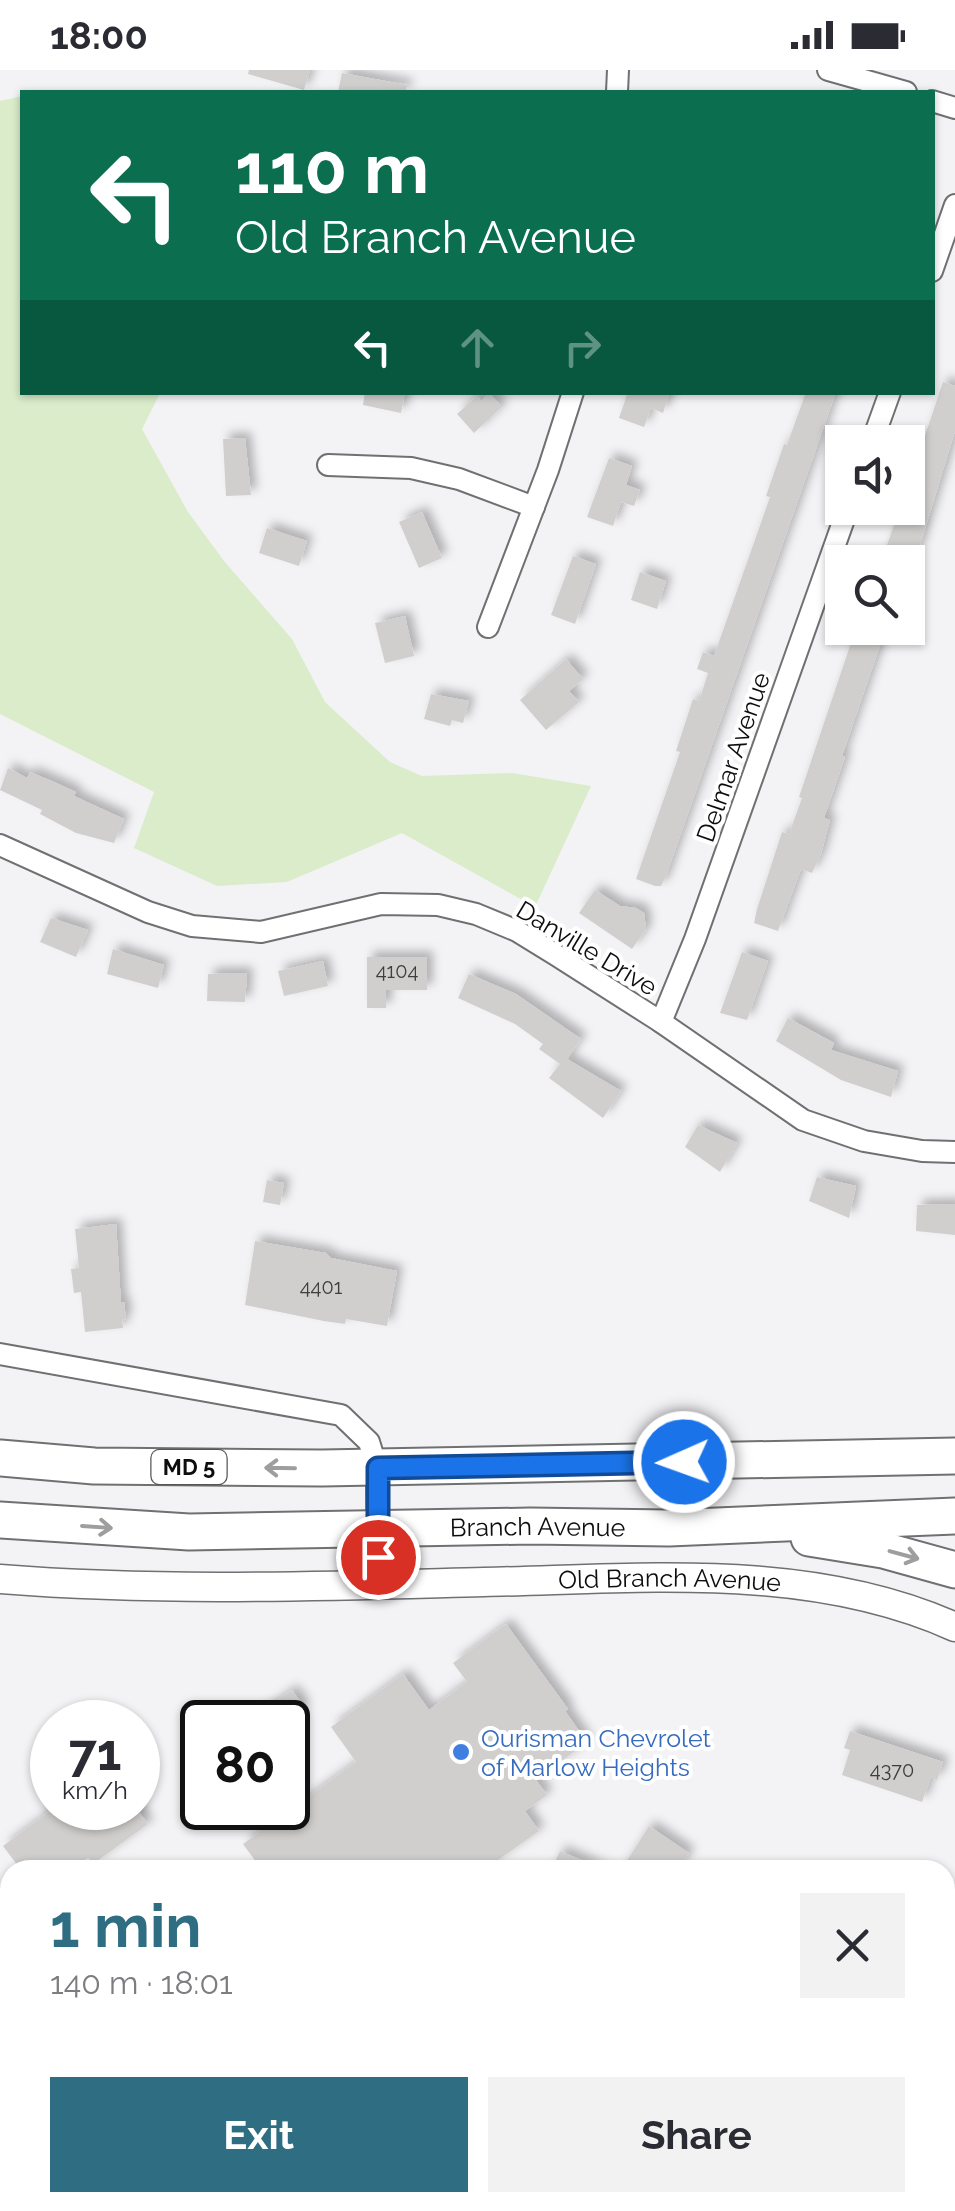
<!DOCTYPE html>
<meta charset="utf-8">
<style>
body{margin:0;font-family:Raleway,sans-serif;background:#f2f2f3;color:#2b2b33;height:100vh;display:flex;flex-direction:column;font-size:38px;white-space:nowrap}
*{box-sizing:border-box;margin:0}
p{font-size:32px;color:#7c7c81}
.icon{flex:none;width:55px;height:55px;fill:none;stroke:currentColor;stroke-width:2;stroke-linecap:round;stroke-linejoin:round}
.map{position:relative;flex:1;overflow:hidden}
.panel{position:absolute;left:0px;top:1790px;width:955px;height:352px;display:flex;flex-direction:column;background:#fff;border-radius:30px 30px 0 0;box-shadow:0 2px 8px #0004}
.panel>*{flex:none}
.guide{position:absolute;left:20px;top:20px;width:915px;height:305px;border-radius:0px;box-shadow:0 2px 8px #0004;background:#0b6e4f;color:#fff;overflow:hidden}
.tools{position:absolute;left:825px;top:355px;display:grid;gap:20px}
.tools a{display:grid;place-items:center;width:100px;height:100px;border-radius:0px;background:#fff;box-shadow:0 2px 8px #0004;font-size:50px}
.speed{position:absolute;left:30px;top:1630px;display:flex;gap:20px;font-size:50px;font-weight:700;text-align:center}
.speed>*{display:grid;place-content:center;width:130px;height:130px;border-radius:50%;background:#fff;box-shadow:0 2px 8px #0004;line-height:1}
.speed small{font-size:25px;font-weight:400}
.speed .limit{border:5px solid #111;border-radius:15px;background:#fff;color:#111}
.pin{position:absolute;display:grid;place-items:center;width:85px;height:85px;color:#fff;margin:-42px;border:5px solid #fff;border-radius:50%;box-shadow:0 2px 10px #0007}
.me{position:absolute;width:110px;margin:-55px;rotate:268deg;stroke-linejoin:round;filter:drop-shadow(0 0 8px #0008)}
.turn{display:flex;align-items:center;gap:35px;height:210px;padding:0 50px;font-size:45px}
.turn .icon{width:130px;height:130px;stroke-width:2.5}
.turn b{display:block;font-size:70px;line-height:85px}
.lanes{display:flex;align-items:center;height:95px;padding:0 50px;background:#0003;justify-content:center;gap:50px;direction:ltr}
.lanes .off{opacity:.35}
.round{display:grid;place-items:center;flex:none;width:105px;height:105px;border-radius:0px;background:#f2f2f3}
.headline{display:flex;align-items:center;justify-content:space-between;height:170px;padding:0 50px}
h1{font-size:60px;font-weight:700;line-height:75px;color:#2f6d83}
.action{display:flex;gap:20px;margin-top:auto;padding:20px 50px}
.action a{flex:1;height:115px;border-radius:0px;background:#2f6d83;color:#fff;font-size:40px;font-weight:700;line-height:115px;text-align:center}
.action a+a{background:#f2f2f3;color:#2b2b33}
.status{display:flex;justify-content:space-between;align-items:center;height:70px;padding:0 50px;background:#fff;direction:ltr}
.status svg{height:28px;fill:currentColor}
.map>svg:first-child{display:block}
.green{fill:#daecca}
.building{fill:#d1cfce;filter:url(#shadow)}
.lines{fill:none;stroke-linecap:round;stroke-linejoin:round}
.minor-casing{stroke:#6f7071;stroke-width:24}
.tertiary-casing{stroke:#6f7071;stroke-width:31}
.trunk-casing{stroke:#6f7071;stroke-width:39}
.minor{stroke:#fff;stroke-width:20}
.tertiary{stroke:#fff;stroke-width:28}
.trunk{stroke:#fff;stroke-width:35}
.oneway{stroke:#9e9e9e}
.route-casing{stroke:#114b97;stroke-width:25}
.route{stroke:#1a73e8;stroke-width:18}
.shop-dot{fill:#3f7fe0;stroke:#fff;stroke-width:4}
.labels{text-anchor:middle;dominant-baseline:central;stroke-width:8;stroke-linejoin:round;paint-order:stroke}
.number-label{font-size:20px;fill:#3e3e3d}
.shield{fill:#fff;stroke:#565656;stroke-width:2.5}
.shield-label{font-size:22px;font-weight:bold;fill:#0d0d0d}
.street-label{font-size:25px;fill:#0d0d0d;stroke:#fff}
.shop-label{font-size:25px;fill:#366cbe;stroke:#fff;text-anchor:start}
</style>
<div class="status"><b>18:00</b><svg viewBox="0 0 49 12"><path d="M0 12V9h3v3zM5 12V6h3v6zM10 12V3h3v9zM15 12V0h3v12zM26 1h20v11H26zM47 4h2v5h-2z"/></svg></div>
<div class="map">
<svg width="955" height="2141" viewBox="0 0 955 2141">
<defs>
<filter id="shadow"><feDropShadow dx="6" dy="-6" stdDeviation="5" flood-color="#0004"/></filter>
</defs>
<rect width="100%" height="100%" fill="#f3f3f6"/>
<polygon class="green" points="22,26 22,322 160,323 142,359 188,442 224,491 292,569 325,632 390,692 422,706 512,703 591,716 535,837 402,763 287,812 217,816 134,778 154,722 0,644 0,31"/>
<g class="building">
<polygon points="249,0 310,0 304,20 248,4"/>
<polygon points="342,3 407,15 406,22 338,22"/>
<polygon points="943,312 955,316 955,361 918,482 913,480 909,492 881,492 900,438 908,438 908,416"/>
<polygon points="365,322 405,322 401,343 363,335"/>
<polygon points="628,322 660,322 669,325 663,343 651,338 644,357 619,348"/>
<polygon points="806,322 836,322 666,806 661,816 655,816 636,809 680,682 676,681 693,629 699,631 708,603 697,599 703,582 714,586 770,427 766,426 784,374 787,375"/>
<polygon points="489,323 502,337 474,363 457,344 477,326 481,331"/>
<polygon points="245,368 251,425 226,426 223,369"/>
<polygon points="609,388 632,396 626,415 640,420 634,436 621,432 613,456 587,447"/>
<polygon points="422,442 442,488 419,498 399,452"/>
<polygon points="267,458 307,471 299,496 259,483"/>
<polygon points="573,486 596,494 575,554 551,545"/>
<polygon points="640,502 666,511 657,539 631,530"/>
<polygon points="405,546 414,586 385,593 375,553"/>
<polygon points="856,558 886,558 842,686 845,687 824,748 830,750 821,784 812,803 801,799 778,861 754,853 757,839 782,762 789,764 802,728 799,727"/>
<polygon points="566,589 583,609 569,621 579,632 546,660 520,630"/>
<polygon points="431,624 469,631 463,653 452,650 450,656 424,649"/>
<polygon points="8,698 27,708 30,702 54,712 76,722 74,726 124,749 114,773 76,763 40,744 42,740 0,720"/>
<polygon points="595,820 620,836 636,838 644,843 646,859 632,879 579,843"/>
<polygon points="51,848 88,860 76,887 40,872"/>
<polygon points="113,879 164,895 158,918 107,904"/>
<polygon points="742,882 768,891 747,950 720,943"/>
<polygon points="367,887 427,887 427,920 386,920 386,938 367,938"/>
<polygon points="323,891 328,916 284,926 278,901"/>
<polygon points="224,903 247,903 245,932 207,931 208,904"/>
<polygon points="469,904 516,924 581,969 567,989 621,1021 603,1048 549,1008 560,994 539,979 543,974 515,954 458,928"/>
<polygon points="788,948 834,973 831,980 898,1001 891,1027 841,1010 776,971"/>
<polygon points="698,1055 737,1073 720,1102 685,1077"/>
<polygon points="817,1107 856,1116 849,1148 809,1131"/>
<polygon points="267,1110 284,1113 280,1135 263,1132"/>
<polygon points="955,1134 955,1165 916,1161 917,1135"/>
<polygon points="116,1154 121,1233 124,1232 126,1249 122,1250 123,1258 85,1262 81,1222 74,1223 71,1199 79,1198 75,1159"/>
<polygon points="255,1171 326,1183 331,1188 397,1201 387,1256 346,1249 345,1254 324,1251 245,1235"/>
<polygon points="506,1554 568,1639 565,1641 587,1672 536,1710 547,1725 525,1741 539,1761 484,1800 262,1800 243,1774 356,1692 331,1657 403,1604 429,1640 467,1612 453,1593"/>
<polygon points="292,1620 305,1638 285,1652 247,1652"/>
<polygon points="850,1661 943,1692 937,1710 931,1707 922,1732 842,1705 850,1680 844,1678"/>
<polygon points="54,1738 136,1738 148,1754 93,1794 88,1788 70,1800 21,1800 3,1776"/>
<polygon points="649,1756 689,1783 678,1800 621,1800"/>
<polygon points="560,1781 605,1800 551,1800"/>
</g>
<g class="lines">
<defs>
<g id="minor">
<polyline points="828,0 906,22"/>
<polyline points="617,22 618,0"/>
<polyline points="932,31 955,38"/>
<polyline points="932,201 955,135"/>
<polyline points="872,372 890,322"/>
<polyline points="328,395 411,398 459,409 534,437"/>
<polyline points="488,557 548,400 573,322"/>
<polyline points="0,775 148,842 192,856 261,862 381,834 438,835 476,844 517,861 556,885 661,952 803,1050 864,1071 922,1081 955,1082"/>
<polyline points="661,952 695,869 848,438"/>
<polyline points="0,1284 341,1345 369,1372 377,1398 378,1515"/>
<polyline points="945,2071 955,2076"/>
<polyline points="102,2132 110,2141"/>
<polyline points="121,2141 133,2132"/>
<polyline points="860,2141 864,2132"/>
</g>
<g id="tertiary">
<path id="s1" d="M0,1509C161,1522 323,1516 484,1512C640,1509 808,1491 955,1557"/>
</g>
<g id="trunk">
<polyline points="0,1388 94,1396 322,1398 955,1386"/>
<path id="s2" d="M0,1450L189,1462L530,1456L669,1458L955,1446"/>
<polyline points="809,1468 883,1480 955,1500"/>
</g>
</defs>
<use href="#minor" class="minor-casing"/>
<use href="#tertiary" class="tertiary-casing"/>
<use href="#trunk" class="trunk-casing"/>
<use href="#minor" class="minor"/>
<use href="#tertiary" class="tertiary"/>
<use href="#trunk" class="trunk"/>
</g>
<defs><path id="oneway-shaft" d="M-6 0H5M1.5-3L5.5 0L1.5 3" fill="none" stroke-width="1.6" stroke-linecap="round" stroke-linejoin="round" transform="scale(2.5)"/></defs>
<g class="oneway">
<use href="#oneway-shaft" transform="translate(280 1398) rotate(-179)"/>
<use href="#oneway-shaft" transform="translate(97 1457) rotate(4)"/>
<use href="#oneway-shaft" transform="translate(904 1485) rotate(15)"/>
</g>
<g class="lines">
<defs>
<polyline id="route" points="378,1487 378,1398 684,1392"/>
</defs>
<use href="#route" class="route-casing"/>
<use href="#route" class="route"/>
</g>
<circle class="shop-dot" cx="461" cy="1682" r="10"/>
<g class="labels">
<g class="number-label">
<text x="397" y="901">4104</text>
<text x="321" y="1217">4401</text>
<text x="892" y="1700">4370</text>
</g>
<rect class="shield" x="151.5" y="1380" width="75" height="34" rx="8"/>
<g class="shield-label">
<text x="189" y="1397">MD 5</text>
</g>
<g class="street-label">
<text transform="translate(733 687) rotate(-71)">Delmar Avenue</text>
<text transform="translate(587 878) rotate(31)">Danville Drive</text>
<text stroke="none"><textPath href="#s2" startOffset="538">Branch Avenue</textPath></text>
<text stroke="none"><textPath href="#s1" startOffset="670">Old Branch Avenue</textPath></text>
</g>
<g class="shop-label">
<text x="481" y="1668">Ourisman Chevrolet<tspan x="481" dy="29">of Marlow Heights</tspan></text>
</g>
</g>
</svg>
<div class="tools">
<a><svg class="icon" aria-label="sound" viewBox="0 0 24 24"><path d="M4 9h4l5-4v14l-5-4H4zM17 9q2 3 0 6"/></svg></a>
<a><svg class="icon" aria-label="search" viewBox="0 0 24 24"><circle cx="10" cy="10" r="6"/><path d="M15 15l6 6"/></svg></a>
</div>
<div class="speed"><div>71<small>km/h</small></div><div class="limit">80</div></div>
<div class="pin" style="left:378px;top:1487px;background:#d93025"><svg class="icon" aria-label="arrive" viewBox="0 0 24 24"><path d="M6 21V4h12l-3 4 3 4H6"/></svg></div>
<svg class="me" style="left:684px;top:1392px" viewBox="-20 -20 40 40"><circle r="17" fill="#1a73e8" stroke="#fff" stroke-width="3"/><path d="M0-11L8 9 0 5-8 9z" fill="#fff"/></svg>
<div class="guide">
<div class="turn"><svg class="icon" aria-label="left" viewBox="0 0 24 24"><path d="M17 20v-9H6M10 6l-5 5 5 5"/></svg><div><b>110 m</b>Old Branch Avenue</div></div>
<div class="lanes"><svg class="icon" aria-label="left" viewBox="0 0 24 24"><path d="M17 20v-9H6M10 6l-5 5 5 5"/></svg><svg class="icon off" aria-label="ahead" viewBox="0 0 24 24"><path d="M12 20V5M6 11l6-6 6 6"/></svg><svg class="icon off" aria-label="right" viewBox="0 0 24 24"><path d="M7 20v-9h11M14 6l5 5-5 5"/></svg></div>
</div>
<section class="panel">
<div class="headline"><div><h1>1 min</h1><p>140 m · 18:01</p></div><a class="round"><svg class="icon" aria-label="close" viewBox="0 0 24 24"><path d="M6 6l12 12M18 6L6 18"/></svg></a></div>
<div class="action"><a>Exit</a><a>Share</a></div>
</section>
</div>
